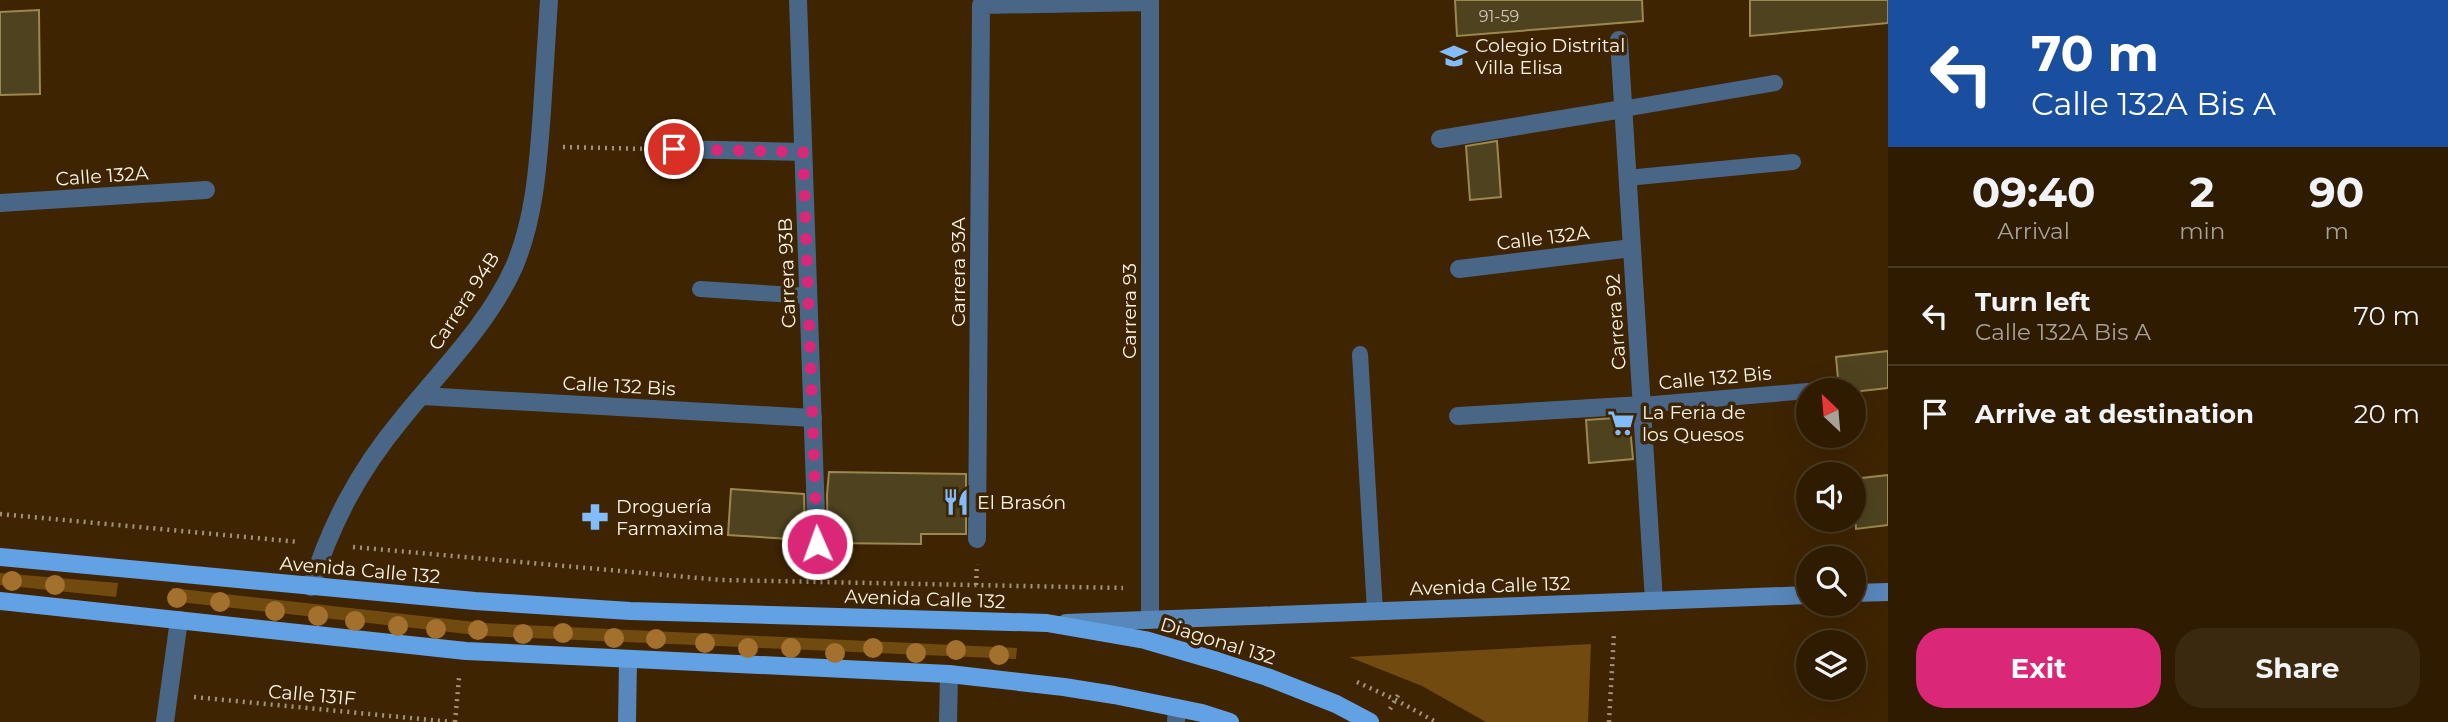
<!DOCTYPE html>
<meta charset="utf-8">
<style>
body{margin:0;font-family:Montserrat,sans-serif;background:#3a280f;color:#f1f3f6;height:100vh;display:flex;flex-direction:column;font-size:26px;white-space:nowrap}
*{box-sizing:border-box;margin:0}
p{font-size:23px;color:#a7a199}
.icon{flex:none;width:38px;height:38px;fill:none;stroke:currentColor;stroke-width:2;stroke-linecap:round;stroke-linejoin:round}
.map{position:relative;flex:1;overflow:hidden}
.drawer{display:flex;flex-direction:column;background:#2e1b00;width:560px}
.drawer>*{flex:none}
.top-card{background:#1a4fa0;color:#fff;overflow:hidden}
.needle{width:46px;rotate:334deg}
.buttons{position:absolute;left:1796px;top:378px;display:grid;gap:14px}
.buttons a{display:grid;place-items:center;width:70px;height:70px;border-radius:50%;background:#2e1b00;box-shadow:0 7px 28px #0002,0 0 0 2px #493922;font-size:35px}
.pin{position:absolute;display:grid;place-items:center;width:60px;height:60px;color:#fff;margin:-30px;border:4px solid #fff;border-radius:50%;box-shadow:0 2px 7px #0007}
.me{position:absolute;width:77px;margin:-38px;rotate:358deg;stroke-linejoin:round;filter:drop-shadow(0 0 5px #0008)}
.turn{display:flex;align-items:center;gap:24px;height:147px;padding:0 28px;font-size:32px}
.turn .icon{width:91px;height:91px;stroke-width:2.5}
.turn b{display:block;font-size:49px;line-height:60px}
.eta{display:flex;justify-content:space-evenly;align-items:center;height:119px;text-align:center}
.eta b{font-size:42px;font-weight:700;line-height:49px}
.primary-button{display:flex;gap:14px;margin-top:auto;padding:14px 28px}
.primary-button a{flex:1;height:80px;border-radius:28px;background:#db2777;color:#fff;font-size:28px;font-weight:700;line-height:80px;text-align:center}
.primary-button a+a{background:#3a280f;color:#f1f3f6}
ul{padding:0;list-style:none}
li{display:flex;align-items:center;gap:21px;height:98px;padding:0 28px;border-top:2px solid #493922}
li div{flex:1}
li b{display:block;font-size:26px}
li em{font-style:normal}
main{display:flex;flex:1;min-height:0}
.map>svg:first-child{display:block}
.green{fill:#714a0f}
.building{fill:#4f431f;stroke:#9b884e;stroke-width:2}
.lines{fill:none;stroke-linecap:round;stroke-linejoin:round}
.path{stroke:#a3937c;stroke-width:4.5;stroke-dasharray:2 5;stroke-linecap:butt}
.lane{stroke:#496687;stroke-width:16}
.street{stroke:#496687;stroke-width:18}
.secondary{stroke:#5887bb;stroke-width:18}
.primary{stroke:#62a1e4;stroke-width:18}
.tree{fill:#a3702d}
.route{stroke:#db2777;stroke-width:12;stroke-dasharray:0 21.6}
.labels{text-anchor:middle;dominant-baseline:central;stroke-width:7;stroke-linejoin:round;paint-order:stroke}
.number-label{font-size:16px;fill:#d1c8b7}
.poi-label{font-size:19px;fill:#fcf4ea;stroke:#3e2400;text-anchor:start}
.street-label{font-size:19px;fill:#fcf4ea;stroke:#3e2400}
</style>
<main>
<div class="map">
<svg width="1888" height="722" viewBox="0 0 1888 722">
<rect width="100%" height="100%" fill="#3e2400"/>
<g class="green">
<polygon points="0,573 118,583 116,597 0,585"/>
<polygon points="172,588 484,623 1017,648 1016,659 485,636 170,601"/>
<polygon points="1591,644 1588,722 1486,722 1422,686 1349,657"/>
</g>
<g class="building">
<polygon points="1455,0 1642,0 1643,21 1457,36"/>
<polygon points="1750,0 1888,0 1888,23 1750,36"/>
<polygon points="39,10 40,94 0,95 0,12"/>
<polygon points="1497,141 1501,197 1470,200 1466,146"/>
<polygon points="1888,351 1888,388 1853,392 1853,390 1839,390 1836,357"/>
<polygon points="1629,417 1633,459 1589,463 1586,420"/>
<polygon points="829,472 966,474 966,534 921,534 921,544 828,543 827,495"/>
<polygon points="1888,475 1888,525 1856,529 1853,479"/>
<polygon points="731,489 804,494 805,540 728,535"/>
</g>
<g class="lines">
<g class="path">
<polyline points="563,147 649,149"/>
<polyline points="0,514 299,542"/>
<polyline points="353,547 721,580 1123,588"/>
<polyline points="976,585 977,564"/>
<polyline points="1357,682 1396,700 1436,722"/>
<polyline points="194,697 452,722"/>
<polyline points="1390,709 1400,692"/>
<polyline points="455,722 459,678"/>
<polyline points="1609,722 1614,634"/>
</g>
<g class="lane">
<polyline points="1623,109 1775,83"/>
<polyline points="1627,178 1793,162"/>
<polyline points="700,289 809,296"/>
<polyline points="1360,354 1375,611"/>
<polyline points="1642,405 1808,391"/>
</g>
<g class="street">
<polyline points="798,0 817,544"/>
<polyline points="1619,40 1654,601"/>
<polyline points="1440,139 1623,109"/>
<polyline points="674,149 803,152"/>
<polyline points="0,203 206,190"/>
<polyline points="1459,269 1632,248"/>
<polyline points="422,396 813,418"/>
<polyline points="1458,416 1642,405"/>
<polyline points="977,539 981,5 1150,2 1150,619"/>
<path d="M311,587C331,524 358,472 401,420C440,371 488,325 514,267C535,218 538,164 542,111C544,74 547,37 549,0"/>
<polyline points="165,722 179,620"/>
<polyline points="948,722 949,674"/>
<polyline points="1176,722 1177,708"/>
</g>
<g class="secondary">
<polyline points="1853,593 1888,592"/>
<polyline points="1066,623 1808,595"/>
<polyline points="627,722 628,660"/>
</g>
<g class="primary">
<polyline points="0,557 475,601 630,611 1047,623 1145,640 1217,661 1267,677 1336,704 1370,722"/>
<polyline points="0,601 466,651 949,674 1064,687 1114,695 1202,713 1230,722"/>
</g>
</g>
<g class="tree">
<circle cx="12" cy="581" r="10"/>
<circle cx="55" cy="585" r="10"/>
<circle cx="177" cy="598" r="10"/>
<circle cx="220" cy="602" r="10"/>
<circle cx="275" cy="611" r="10"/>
<circle cx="318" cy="616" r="10"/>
<circle cx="355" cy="621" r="10"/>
<circle cx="398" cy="626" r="10"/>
<circle cx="436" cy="629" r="10"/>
<circle cx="478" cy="630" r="10"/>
<circle cx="563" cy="633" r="10"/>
<circle cx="523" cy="634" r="10"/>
<circle cx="614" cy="638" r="10"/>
<circle cx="656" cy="639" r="10"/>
<circle cx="705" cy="643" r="10"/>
<circle cx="748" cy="648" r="10"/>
<circle cx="791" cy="648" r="10"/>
<circle cx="873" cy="648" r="10"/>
<circle cx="956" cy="650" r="10"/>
<circle cx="835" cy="653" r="10"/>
<circle cx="916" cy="653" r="10"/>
<circle cx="999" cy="655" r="10"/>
</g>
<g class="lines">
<polyline class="route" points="674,149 803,152 817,544"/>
</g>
<defs>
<symbol id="school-bare" viewBox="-9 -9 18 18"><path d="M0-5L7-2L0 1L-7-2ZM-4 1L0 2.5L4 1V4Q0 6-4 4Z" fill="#83bcfb" stroke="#3e2400" stroke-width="2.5" paint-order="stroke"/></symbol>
<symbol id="supermarket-bare" viewBox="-9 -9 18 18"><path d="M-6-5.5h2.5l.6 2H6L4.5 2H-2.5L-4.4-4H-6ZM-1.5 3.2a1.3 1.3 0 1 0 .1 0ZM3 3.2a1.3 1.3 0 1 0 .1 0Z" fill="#83bcfb" stroke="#3e2400" stroke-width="2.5" paint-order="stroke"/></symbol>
<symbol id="restaurant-bare" viewBox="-9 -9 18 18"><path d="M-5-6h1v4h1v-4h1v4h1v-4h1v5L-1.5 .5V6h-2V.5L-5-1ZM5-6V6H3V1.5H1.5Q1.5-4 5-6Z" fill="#83bcfb" stroke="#3e2400" stroke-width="2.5" paint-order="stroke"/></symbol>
<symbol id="pharmacy-bare" viewBox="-9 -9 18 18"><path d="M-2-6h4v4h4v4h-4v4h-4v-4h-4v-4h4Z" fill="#83bcfb" stroke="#3e2400" stroke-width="2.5" paint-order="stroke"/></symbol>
</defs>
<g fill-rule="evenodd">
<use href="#school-bare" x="1435" y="37" width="38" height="38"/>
<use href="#supermarket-bare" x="1602" y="404" width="38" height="38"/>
<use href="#restaurant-bare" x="937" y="483" width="38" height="38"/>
<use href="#pharmacy-bare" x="576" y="498" width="38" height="38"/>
</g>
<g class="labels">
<g class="number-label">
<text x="1499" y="16">91-59</text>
</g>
<g class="poi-label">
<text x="1475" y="45">Colegio Distrital<tspan x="1475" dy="22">Villa Elisa</tspan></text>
<text x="1642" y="412">La Feria de<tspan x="1642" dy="22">los Quesos</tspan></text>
<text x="977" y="502">El Brasón</text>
<text x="616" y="506">Droguería<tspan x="616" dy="22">Farmaxima</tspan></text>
</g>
<g class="street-label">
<text transform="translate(102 176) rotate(-4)">Calle 132A</text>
<text transform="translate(1543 238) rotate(-7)">Calle 132A</text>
<text transform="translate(958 272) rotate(-90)">Carrera 93A</text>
<text transform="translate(787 273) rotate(-92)">Carrera 93B</text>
<text transform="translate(464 301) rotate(-57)">Carrera 94B</text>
<text transform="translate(1129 311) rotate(-90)">Carrera 93</text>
<text transform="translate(1616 322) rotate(-94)">Carrera 92</text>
<text transform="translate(1715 378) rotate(-5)">Calle 132 Bis</text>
<text transform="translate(619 386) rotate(3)">Calle 132 Bis</text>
<text transform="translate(360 570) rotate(5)">Avenida Calle 132</text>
<text transform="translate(1490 586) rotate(-2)">Avenida Calle 132</text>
<text transform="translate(925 599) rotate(2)">Avenida Calle 132</text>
<text transform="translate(1218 641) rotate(17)">Diagonal 132</text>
<text transform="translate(312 695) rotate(5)">Calle 131F</text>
</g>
</g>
</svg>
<div class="buttons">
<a><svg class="needle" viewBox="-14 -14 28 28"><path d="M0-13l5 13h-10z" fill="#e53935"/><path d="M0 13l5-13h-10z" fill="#a7a199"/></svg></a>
<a><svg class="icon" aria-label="sound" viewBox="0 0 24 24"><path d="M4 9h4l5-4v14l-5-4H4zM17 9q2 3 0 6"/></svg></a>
<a><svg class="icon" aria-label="search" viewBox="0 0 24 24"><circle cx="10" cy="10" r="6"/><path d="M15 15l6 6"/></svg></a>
<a><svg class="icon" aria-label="layers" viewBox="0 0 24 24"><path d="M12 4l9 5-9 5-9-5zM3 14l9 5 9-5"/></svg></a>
</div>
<div class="pin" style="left:674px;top:149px;background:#d93025"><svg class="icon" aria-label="arrive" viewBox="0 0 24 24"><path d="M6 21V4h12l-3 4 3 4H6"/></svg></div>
<svg class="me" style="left:817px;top:544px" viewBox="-20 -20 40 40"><circle r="17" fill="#db2777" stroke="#fff" stroke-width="3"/><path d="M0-11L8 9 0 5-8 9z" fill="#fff"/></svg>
</div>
<section class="drawer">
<div class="top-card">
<div class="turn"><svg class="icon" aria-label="left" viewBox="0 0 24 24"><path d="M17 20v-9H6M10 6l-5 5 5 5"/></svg><div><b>70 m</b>Calle 132A Bis A</div></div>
</div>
<div class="eta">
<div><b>09:40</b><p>Arrival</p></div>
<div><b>2</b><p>min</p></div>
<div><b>90</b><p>m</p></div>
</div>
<ul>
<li><svg class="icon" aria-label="left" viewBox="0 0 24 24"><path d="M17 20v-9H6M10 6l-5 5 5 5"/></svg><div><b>Turn left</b><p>Calle 132A Bis A</p></div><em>70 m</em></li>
<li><svg class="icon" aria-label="arrive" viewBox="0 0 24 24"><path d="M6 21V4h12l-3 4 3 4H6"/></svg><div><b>Arrive at destination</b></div><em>20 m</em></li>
</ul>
<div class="primary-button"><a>Exit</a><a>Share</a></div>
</section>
</main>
